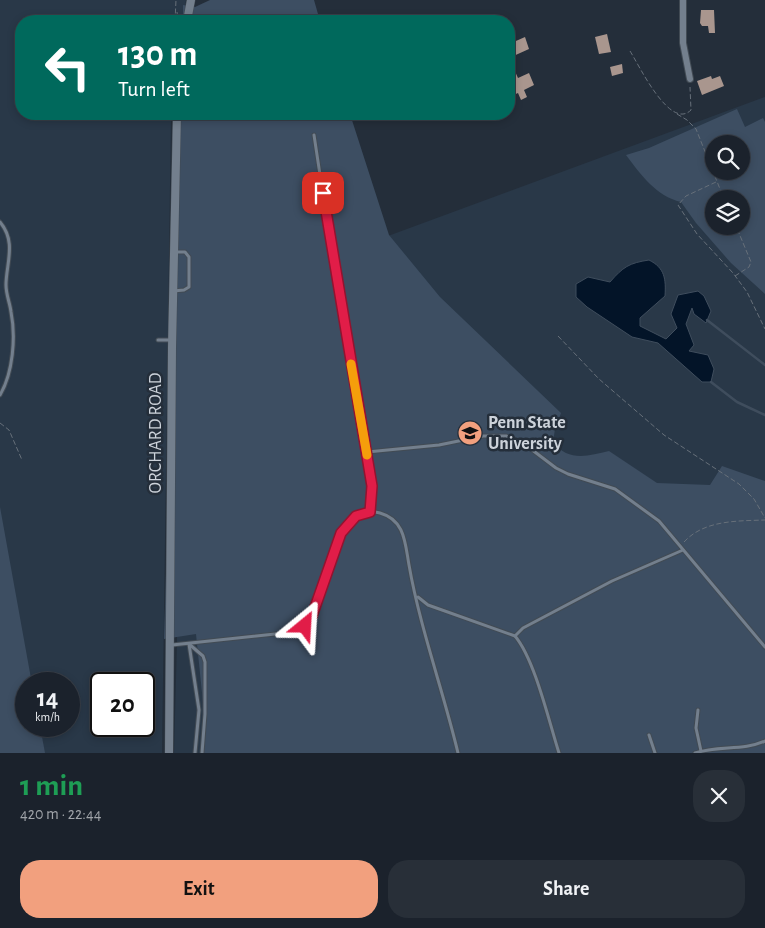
<!DOCTYPE html>
<meta charset="utf-8">
<style>
body{margin:0;font-family:"Alegreya Sans",sans-serif;background:#282f38;color:#f1f3f6;height:100vh;display:flex;flex-direction:column;font-size:19px;white-space:nowrap}
*{box-sizing:border-box;margin:0}
p{font-size:16px;color:#a0a4a9}
.icon{flex:none;width:28px;height:28px;fill:none;stroke:currentColor;stroke-width:2;stroke-linecap:round;stroke-linejoin:round}
.map{position:relative;height:753px;overflow:hidden}
.panel{display:flex;flex-direction:column;background:#1b222c;flex:1}
.panel>*{flex:none}
.hud{position:absolute;left:15px;top:15px;width:500px;height:105px;border-radius:20px;box-shadow:0 2px 8px #0003,0 0 0 1px #393f48;background:#00695c;color:#fff;overflow:hidden}
.fabs{position:absolute;left:705px;top:135px;display:grid;gap:10px}
.fabs a{display:grid;place-items:center;width:45px;height:45px;border-radius:50%;background:#1b222c;box-shadow:0 2px 8px #0003,0 0 0 1px #393f48;font-size:25px}
.speed{position:absolute;left:15px;top:672px;display:flex;gap:10px;font-size:25px;font-weight:700;text-align:center}
.speed>*{display:grid;place-content:center;width:65px;height:65px;border-radius:50%;background:#1b222c;box-shadow:0 2px 8px #0003,0 0 0 1px #393f48;line-height:1}
.speed small{font-size:12px;font-weight:400}
.speed .limit{border:2px solid #111;border-radius:8px;background:#fff;color:#111}
.pin{position:absolute;display:grid;place-items:center;width:42px;height:42px;color:#fff;margin:-21px;border-radius:10px;box-shadow:0 2px 8px #0006}
.me{position:absolute;width:55px;margin:-28px;rotate:27deg;stroke-linejoin:round;filter:drop-shadow(0 0 4px #0008)}
.turn{display:flex;align-items:center;gap:18px;height:105px;padding:0 20px;font-size:22px}
.turn .icon{width:65px;height:65px;stroke-width:2.5}
.turn b{display:block;font-size:35px;line-height:42px}
.round{display:grid;place-items:center;flex:none;width:52px;height:52px;border-radius:20px;background:#282f38}
.overview{display:flex;align-items:center;justify-content:space-between;height:85px;padding:0 20px}
h1{font-size:30px;font-weight:700;line-height:38px;color:#1e9e55}
.cta{display:flex;gap:10px;margin-top:auto;padding:10px 20px}
.cta a{flex:1;height:58px;border-radius:20px;background:#f2a07e;color:#111;font-size:20px;font-weight:700;line-height:58px;text-align:center}
.cta a+a{background:#282f38;color:#f1f3f6}
.map>svg:first-child{display:block}
.built{fill:#293848;fill-rule:evenodd}
.green{fill:#3d4e62;fill-rule:evenodd}
.water{fill:#031428;stroke:#3f4d5d}
.lines{fill:none;stroke-linecap:round;stroke-linejoin:round}
.stream{stroke:#3f4d5d;stroke-width:2.5}
.building{fill:#a9968e}
.service-casing{stroke:#424b54;stroke-width:5}
.minor-casing{stroke:#424b54;stroke-width:8}
.tertiary-casing{stroke:#424b54;stroke-width:9}
.path{stroke:#67707a;stroke-width:1;stroke-dasharray:5 2.5;stroke-linecap:butt}
.service{stroke:#737f8d;stroke-width:3}
.minor{stroke:#737f8d;stroke-width:6}
.tertiary{stroke:#737f8d;stroke-width:8}
.route-casing{stroke:#92132f;stroke-width:12}
.route{stroke:#e11d48;stroke-width:9}
.slow{stroke:#f59e0b;stroke-width:9}
.labels{text-anchor:middle;dominant-baseline:central;stroke-width:5;stroke-linejoin:round;paint-order:stroke}
.poi-label{font-size:18px;font-weight:bold;fill:#ccd2da;stroke:#242e3a;text-anchor:start}
.street-label{font-size:18px;fill:#ccd2da;stroke:#242e3a}
</style>
<div class="map">
<svg width="765" height="753" viewBox="0 0 765 753">
<rect width="100%" height="100%" fill="#242e3a"/>
<g class="built">
<path d="M0,0H186L183,21H21V114H171L162,753H0ZM26,684H69V726H26ZM101,684H144V726H101Z"/>
<path d="M765,97V753H174L177,642L176,520L388,236ZM714,144H741V171H714ZM714,199H741V226H714Z"/>
</g>
<g class="green">
<polygon points="210,0 314,0 320,21 183,21 183,5 195,7"/>
<path d="M737,109L745,127L763,118L765,122V294L731,263L696,223L681,202C656,196 641,175 626,155L649,148ZM714,144H741V171H714ZM714,199H741V226H714Z"/>
<path d="M180,114H350L389,235L440,297L561,413L555,429L553,442C568,462 588,456 609,451L657,483L710,485L722,466L765,481V753H201L205,722L196,634L164,639Z"/>
<polygon points="0,507 32,684 26,684 26,726 40,726 45,753 0,753"/>
</g>
<path class="water" d="M649,260C665,268 666,279 665,296L640,318V326L666,339L677,328L671,314L678,295L698,291L704,296L711,311L706,323L694,314L692,308L686,324L694,345L689,351L708,355L714,369L711,382H702L658,343L632,337L587,307L576,297V284L588,277L610,282C623,267 629,263 649,260Z"/>
<g class="lines">
<g class="stream">
<polyline points="707,320 765,365"/>
<polyline points="711,382 737,402 765,415"/>
</g>
</g>
<g class="building">
<polygon points="701,10 714,10 715,33 709,33 708,26 702,26 700,23"/>
<polygon points="607,34 611,52 599,54 595,37"/>
<polygon points="525,37 529,49 509,58 518,78 529,73 534,85 524,90 527,97 521,100 518,93 509,97 509,44"/>
<polygon points="622,64 623,73 612,76 610,67"/>
<polygon points="711,76 712,79 720,76 724,86 702,95 697,81"/>
</g>
<g class="lines">
<defs>
<g id="service">
<polyline points="314,135 333,261 369,465 372,486 370,512"/>
<path d="M0,222C17,242 6,264 6,285C6,295 10,303 11,312C16,337 13,373 0,395"/>
<polyline points="173,291 184,290 189,287 189,257 185,252 174,252"/>
<polyline points="158,340 171,340"/>
<polyline points="367,452 439,445 483,436 506,436 523,443 556,468 568,474 615,489 659,521 765,647"/>
<path d="M418,597L428,605L515,636C535,660 549,722 559,753"/>
<polyline points="515,636 523,628 612,581 683,550"/>
<polyline points="189,644 203,656 205,662 205,714 202,753"/>
<polyline points="189,644 199,710 195,753"/>
<path d="M172,645L294,632C333,616 323,498 380,513C405,520 405,543 409,565C420,628 443,690 458,753"/>
<polyline points="698,710 696,728 701,751"/>
<polyline points="649,735 655,753"/>
<path d="M695,753C718,745 743,751 765,741"/>
</g>
<polyline id="minor" points="683,0 683,43 690,79"/>
<g id="tertiary">
<polyline points="187,21 191,0"/>
<polyline points="169,753 172,348 177,114"/>
</g>
</defs>
<use href="#service" class="service-casing"/>
<use href="#minor" class="minor-casing"/>
<use href="#tertiary" class="tertiary-casing"/>
<g class="path">
<polyline points="177,12 178,21"/>
<polyline points="175,21 176,0"/>
<path d="M630,51C639,65 670,131 691,110L690,87"/>
<polyline points="677,114 687,120 696,129 724,199"/>
<polyline points="716,182 686,196 678,205 697,234 733,273 747,292 765,329"/>
<polyline points="735,276 749,267 751,262 736,226"/>
<polyline points="558,336 599,379 664,435 739,484 754,499 765,518"/>
<polyline points="0,423 9,430 22,460"/>
<path d="M684,542C704,520 737,521 765,520"/>
</g>
<use href="#service" class="service"/>
<use href="#minor" class="minor"/>
<use href="#tertiary" class="tertiary"/>
</g>
<g class="lines">
<defs>
<polyline id="route" points="305,626 312,616 341,533 356,516 370,512 372,486 323,193"/>
</defs>
<use href="#route" class="route-casing"/>
<use href="#route" class="route"/>
<polyline class="slow" points="351,364 367,455"/>
</g>
<defs>
<symbol id="university-disc" viewBox="-11 -11 22 22"><circle r="9.5" fill="#f2a07e" stroke="#242e3a"/><path d="M0-5L7-2L0 1L-7-2ZM-4 1L0 2.5L4 1V4Q0 6-4 4Z" fill="#111"/></symbol>
</defs>
<g fill-rule="evenodd">
<use href="#university-disc" x="456" y="419" width="28" height="28"/>
</g>
<g class="labels">
<g class="poi-label">
<text x="488" y="423">Penn State<tspan x="488" dy="21">University</tspan></text>
</g>
<g class="street-label">
<text transform="translate(156 433) rotate(-90)">ORCHARD ROAD</text>
</g>
</g>
</svg>
<div class="fabs">
<a><svg class="icon" aria-label="search" viewBox="0 0 24 24"><circle cx="10" cy="10" r="6"/><path d="M15 15l6 6"/></svg></a>
<a><svg class="icon" aria-label="layers" viewBox="0 0 24 24"><path d="M12 4l9 5-9 5-9-5zM3 14l9 5 9-5"/></svg></a>
</div>
<div class="speed"><div>14<small>km/h</small></div><div class="limit">20</div></div>
<div class="pin" style="left:323px;top:193px;background:#d93025"><svg class="icon" aria-label="arrive" viewBox="0 0 24 24"><path d="M6 21V4h12l-3 4 3 4H6"/></svg></div>
<svg class="me" style="left:305px;top:626px" viewBox="-20 -20 40 40"><path d="M0-17L14 15 0 8-14 15z" fill="#e11d48" stroke="#fff" stroke-width="4"/></svg>
<div class="hud">
<div class="turn"><svg class="icon" aria-label="left" viewBox="0 0 24 24"><path d="M17 20v-9H6M10 6l-5 5 5 5"/></svg><div><b>130 m</b>Turn left</div></div>
</div>
</div>
<section class="panel">
<div class="overview"><div><h1>1 min</h1><p>420 m · 22:44</p></div><a class="round"><svg class="icon" aria-label="close" viewBox="0 0 24 24"><path d="M6 6l12 12M18 6L6 18"/></svg></a></div>
<div class="cta"><a>Exit</a><a>Share</a></div>
</section>
